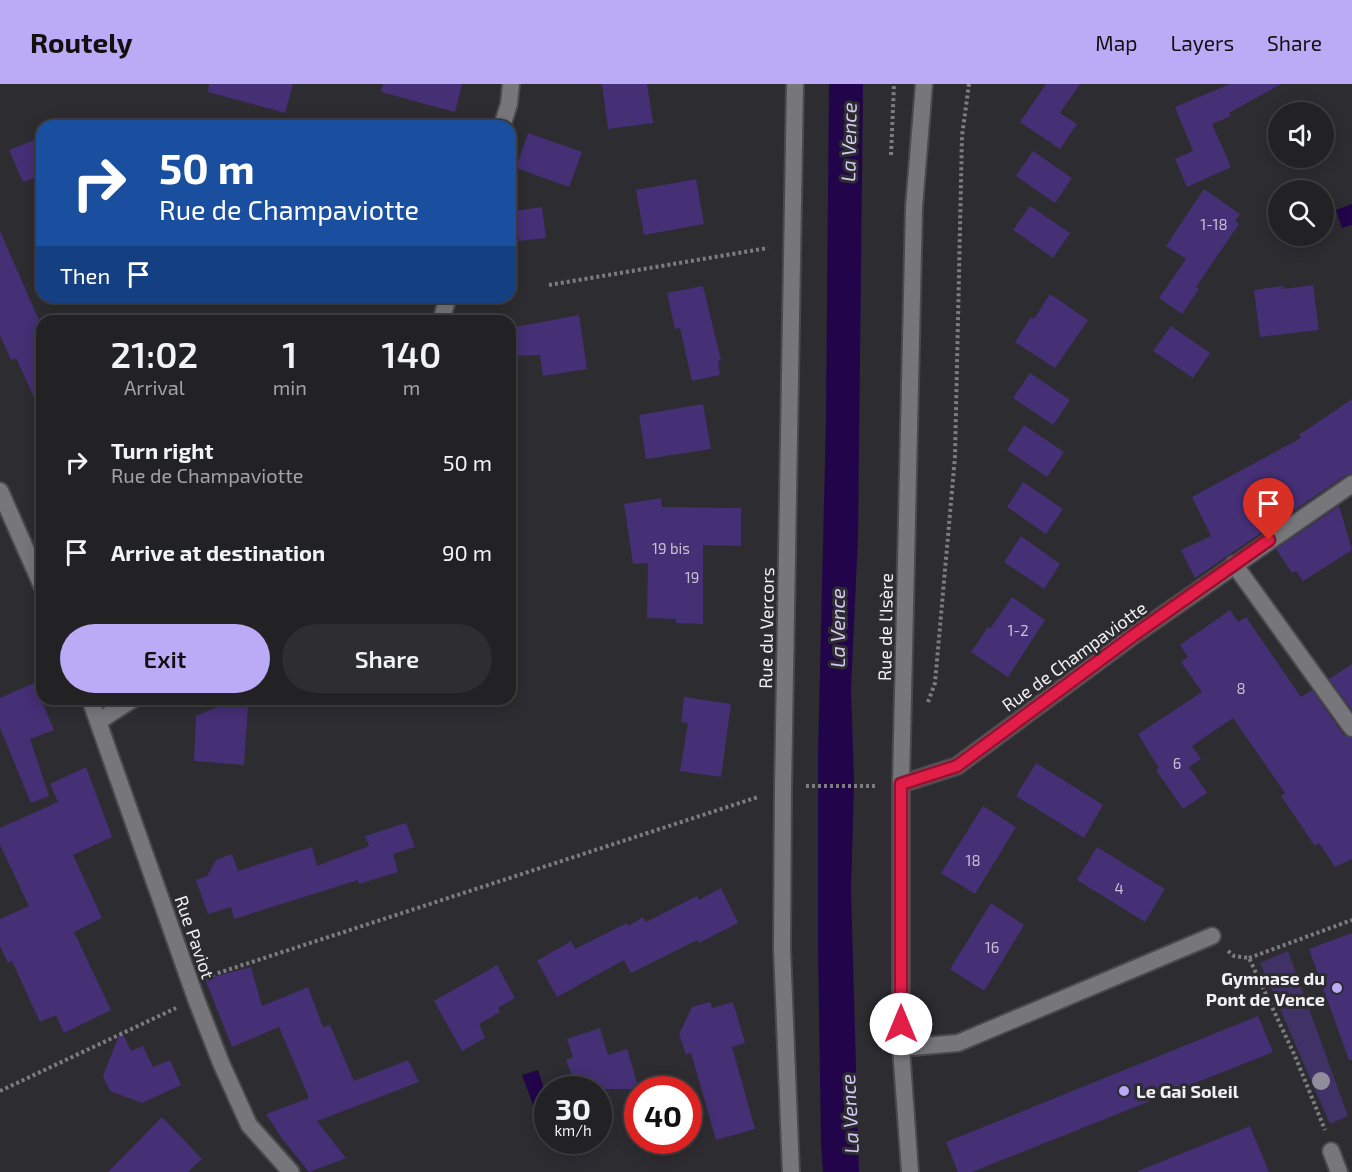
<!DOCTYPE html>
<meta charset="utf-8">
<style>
body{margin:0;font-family:"Exo 2",sans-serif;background:#2e2e31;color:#f1f3f6;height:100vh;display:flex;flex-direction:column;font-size:22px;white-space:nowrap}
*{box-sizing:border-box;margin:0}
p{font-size:20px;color:#a2a3a6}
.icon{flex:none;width:33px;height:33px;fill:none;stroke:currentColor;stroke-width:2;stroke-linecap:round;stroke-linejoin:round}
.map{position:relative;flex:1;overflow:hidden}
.details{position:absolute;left:36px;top:231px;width:480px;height:390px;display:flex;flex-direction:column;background:#222124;border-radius:18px;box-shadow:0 3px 15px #0003,0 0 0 2px #3f3e41}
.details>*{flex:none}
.guide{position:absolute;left:36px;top:36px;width:480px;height:183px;border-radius:18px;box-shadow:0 3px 15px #0003,0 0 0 2px #3f3e41;background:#1a4fa0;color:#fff;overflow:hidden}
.controls{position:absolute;left:1268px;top:18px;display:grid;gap:12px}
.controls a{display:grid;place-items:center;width:66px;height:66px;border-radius:50%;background:#222124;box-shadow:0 3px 15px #0003,0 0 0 2px #3f3e41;font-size:30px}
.speed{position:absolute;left:534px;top:992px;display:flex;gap:12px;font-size:30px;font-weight:700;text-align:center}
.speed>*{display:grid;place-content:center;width:78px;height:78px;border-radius:50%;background:#222124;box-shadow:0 3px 15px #0003,0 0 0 2px #3f3e41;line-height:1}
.speed small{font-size:15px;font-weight:400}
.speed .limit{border:9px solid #d22;background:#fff;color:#111}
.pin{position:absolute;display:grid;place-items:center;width:51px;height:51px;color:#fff;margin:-62px -26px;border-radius:50% 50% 50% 0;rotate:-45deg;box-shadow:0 0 6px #0007}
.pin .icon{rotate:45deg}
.me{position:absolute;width:66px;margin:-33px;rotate:0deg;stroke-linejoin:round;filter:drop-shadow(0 0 4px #0008)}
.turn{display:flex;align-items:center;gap:21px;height:126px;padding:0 24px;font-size:27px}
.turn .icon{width:78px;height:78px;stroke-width:2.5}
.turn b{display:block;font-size:42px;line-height:51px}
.then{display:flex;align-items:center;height:57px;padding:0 24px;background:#0003;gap:12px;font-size:22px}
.eta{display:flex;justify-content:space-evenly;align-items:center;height:102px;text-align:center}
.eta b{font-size:36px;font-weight:600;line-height:42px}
.primary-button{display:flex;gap:12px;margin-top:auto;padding:12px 24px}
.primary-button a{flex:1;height:69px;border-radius:36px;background:#bbaaf6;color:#111;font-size:24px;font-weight:600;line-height:69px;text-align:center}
.primary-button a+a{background:#2e2e31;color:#f1f3f6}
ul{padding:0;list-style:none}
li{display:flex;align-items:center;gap:18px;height:90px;padding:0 24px}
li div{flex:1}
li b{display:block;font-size:22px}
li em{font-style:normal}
header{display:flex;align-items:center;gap:36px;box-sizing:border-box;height:84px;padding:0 30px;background:#bbaaf6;color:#111}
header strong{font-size:28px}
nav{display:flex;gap:33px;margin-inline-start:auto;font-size:21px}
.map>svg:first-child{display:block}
.green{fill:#403266}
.water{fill:#22044a}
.building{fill:#452f75}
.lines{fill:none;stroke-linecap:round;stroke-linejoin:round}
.service-casing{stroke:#4a4a4d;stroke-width:20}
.minor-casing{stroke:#4a4a4d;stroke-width:20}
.tertiary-casing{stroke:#4a4a4d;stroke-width:20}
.path{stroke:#7d7c80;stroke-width:4;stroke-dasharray:3 3;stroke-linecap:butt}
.service{stroke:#77767a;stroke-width:16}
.minor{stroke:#77767a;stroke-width:16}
.tertiary{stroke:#77767a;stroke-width:16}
.tree{fill:#918e9c}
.route-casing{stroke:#92132f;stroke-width:15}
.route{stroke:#e11d48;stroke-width:10}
.poi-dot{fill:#bbaaf6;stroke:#2d2c30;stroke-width:2}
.labels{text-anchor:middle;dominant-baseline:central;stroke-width:6;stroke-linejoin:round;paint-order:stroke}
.number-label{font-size:15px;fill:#c6c0d4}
.street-label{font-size:18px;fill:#f1f0f3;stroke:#2d2c30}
.poi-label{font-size:18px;font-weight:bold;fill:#f1f0f3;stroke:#2d2c30;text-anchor:end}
.water-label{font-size:20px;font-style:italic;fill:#d2caf4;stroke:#2d2c30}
</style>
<header>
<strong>Routely</strong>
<nav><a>Map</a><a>Layers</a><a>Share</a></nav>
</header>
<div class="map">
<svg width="1352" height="1088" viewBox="0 0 1352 1088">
<rect width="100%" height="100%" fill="#2d2c30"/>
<polygon class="green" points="1288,867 1348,1032 1330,1040 1260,879"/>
<g class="water">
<polygon points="829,0 863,0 858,453 851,605 854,698 851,808 859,1088 823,1088 821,1059 818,860 818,672 826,336"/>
<polygon points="1352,120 1352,141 1342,144 1336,126"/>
<polygon points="538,986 547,1014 547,1022 535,1026 522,991"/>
</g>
<g class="building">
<polygon points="209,0 293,0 285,29 208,8"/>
<polygon points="383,0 462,0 455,28 381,8"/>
<polygon points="602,0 647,0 653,39 608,45"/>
<polygon points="1046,0 1080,0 1060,29 1077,40 1060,65 1020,38"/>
<polygon points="1230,0 1281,0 1229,29 1231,32 1212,40 1231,83 1187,103 1175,75 1193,67 1175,23"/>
<polygon points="528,49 582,68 569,103 516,84"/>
<polygon points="42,53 42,91 23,98 9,66"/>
<polygon points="1033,67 1072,94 1055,119 1016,92"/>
<polygon points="696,95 704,140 644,151 636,106"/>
<polygon points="1204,105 1240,130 1235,137 1239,140 1196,203 1199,205 1182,230 1159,214 1186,175 1166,162"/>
<polygon points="1030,122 1070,149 1053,174 1013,146"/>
<polygon points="542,123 546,154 519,157 515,127"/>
<polygon points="0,147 42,243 42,331 16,274 11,276 0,251"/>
<polygon points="1313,201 1319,246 1260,253 1254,206 1283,202 1283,205"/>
<polygon points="703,202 721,276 718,277 720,291 692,297 680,244 675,245 667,209"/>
<polygon points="1050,210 1088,236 1055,284 1015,258 1031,233 1034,235"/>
<polygon points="579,231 587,285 543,292 540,271 510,272 510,244"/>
<polygon points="1171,242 1210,269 1193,294 1153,267"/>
<polygon points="1030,289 1070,316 1053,341 1013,314"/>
<polygon points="1352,315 1352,390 1346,391 1195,494 1181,466 1211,452 1192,413 1301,354 1299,351"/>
<polygon points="703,320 711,365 646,375 639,331"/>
<polygon points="1024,341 1064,368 1047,393 1007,366"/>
<polygon points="1023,398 1063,425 1046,450 1007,423"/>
<polygon points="661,414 662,423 741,424 741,462 703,461 703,540 676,539 676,535 647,534 648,479 633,480 624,420"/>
<polygon points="1339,422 1352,466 1303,497 1296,487 1292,489 1276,465"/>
<polygon points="1021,452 1060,480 1044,505 1004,478"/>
<polygon points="1012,513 1045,536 1008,593 971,568 988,543 990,545"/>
<polygon points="1230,526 1238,538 1246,533 1301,613 1312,606 1343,650 1352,654 1352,775 1335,783 1319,759 1315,762 1281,712 1285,709 1233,634 1192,662 1201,675 1189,683 1207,709 1183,725 1156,686 1159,684 1138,650 1202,608 1181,578 1188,573 1180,561"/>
<polygon points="1352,580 1352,626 1329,595"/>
<polygon points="34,599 54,646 30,655 49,712 31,719 0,644 0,614"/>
<polygon points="684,613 731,620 721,693 680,687 688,639 681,638"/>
<polygon points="222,621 248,622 244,681 194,677 196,632"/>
<polygon points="1036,679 1103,721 1084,754 1016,712"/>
<polygon points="86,683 112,753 73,771 102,834 74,848 111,926 64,949 56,931 40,938 12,877 8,879 0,862 0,835 29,822 0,761 0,744 58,718 50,700"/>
<polygon points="983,722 1016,743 975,810 941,789"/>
<polygon points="406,739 415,763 393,770 398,788 359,800 358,796 234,835 231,823 208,830 196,796 207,792 216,776 232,770 238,787 312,763 317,782 369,762 365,752"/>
<polygon points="1097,763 1165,805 1145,838 1077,796"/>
<polygon points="721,804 738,839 699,859 697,856 631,889 624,876 557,913 537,877 571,857 575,865 627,839 628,842 643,833 646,838 697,812 699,816"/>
<polygon points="991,819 1024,841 984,907 950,885"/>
<polygon points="1352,849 1352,976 1349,976 1309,865"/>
<polygon points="497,881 515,914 498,924 500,928 479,940 485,954 462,967 434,917"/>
<polygon points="251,883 262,922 308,903 323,943 330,941 354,997 408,976 419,998 317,1037 346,1074 309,1088 283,1056 266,1030 309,1014 279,943 232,963 205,895"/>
<polygon points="710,918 712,924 733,918 745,959 732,963 755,1045 716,1056 691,969 686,971 679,950 692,923"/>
<polygon points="1258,932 1273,968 972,1088 958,1088 946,1058"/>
<polygon points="600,944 608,971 627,965 639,1005 577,1005 566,976 573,973 567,955"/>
<polygon points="121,946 131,967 143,962 153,983 170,976 181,1001 142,1019 110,1007 103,992"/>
<polygon points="162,1033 202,1075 188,1088 108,1088"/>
<polygon points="1250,1042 1269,1088 1138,1088 1138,1087"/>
</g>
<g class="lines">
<defs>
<g id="service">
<polyline points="1234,480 1352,644"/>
<polyline points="1331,1067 1339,1088"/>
</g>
<g id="minor">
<polyline points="502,42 509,20 511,0"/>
<polyline points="441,237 448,213"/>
<polyline points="0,407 42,502"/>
<polyline points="90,615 196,915 221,979 249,1041 291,1088"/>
<polyline points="99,637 133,615"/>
<polyline points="901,700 957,682 1134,551 1352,400"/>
<polyline points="901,964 958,959 1212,852"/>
<polyline points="791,1088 782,865 783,705 795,0"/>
</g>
<polyline id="tertiary" points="910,1088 901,964 901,700 914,123 924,0"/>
</defs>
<use href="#service" class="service-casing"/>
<use href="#minor" class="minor-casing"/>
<use href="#tertiary" class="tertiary-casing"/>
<g class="path">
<polyline points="891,71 894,0"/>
<polyline points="549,201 768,164"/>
<polyline points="928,618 935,599 955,373 962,52 969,0"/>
<polyline points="806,702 877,702"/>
<polyline points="1228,867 1234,872 1249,874 1295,972 1325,1046"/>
<polyline points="1249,874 1352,836"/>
<polyline points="212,891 758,713"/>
<polyline points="0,1007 176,924"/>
</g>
<use href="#service" class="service"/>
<use href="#minor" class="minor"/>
<use href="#tertiary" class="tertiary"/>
</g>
<circle class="tree" cx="1321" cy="997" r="9"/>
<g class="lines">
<defs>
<polyline id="route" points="901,940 901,700 957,682 1134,551 1269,456"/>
</defs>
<use href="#route" class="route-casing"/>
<use href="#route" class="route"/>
</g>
<g class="poi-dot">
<circle cx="1337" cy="904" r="6"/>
<circle cx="1124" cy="1007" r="6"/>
</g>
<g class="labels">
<g class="number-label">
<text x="1214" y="140">1-18</text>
<text x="671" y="464">19 bis</text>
<text x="692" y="493">19</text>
<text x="1018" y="546">1-2</text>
<text x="1241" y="604">8</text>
<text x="1177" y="679">6</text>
<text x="973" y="776">18</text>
<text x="1119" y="804">4</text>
<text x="992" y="863">16</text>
</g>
<g class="street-label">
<text transform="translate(885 543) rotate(-89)">Rue de l'Isère</text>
<text transform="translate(766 544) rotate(-89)">Rue du Vercors</text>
<text transform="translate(1074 572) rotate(-36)">Rue de Champaviotte</text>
<text transform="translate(195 853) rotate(71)">Rue Paviot</text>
</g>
<g class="poi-label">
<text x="1325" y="894">Gymnase du<tspan x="1325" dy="21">Pont de Vence</tspan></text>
<text x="1136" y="1007" text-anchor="start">Le Gai Soleil</text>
</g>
<g class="water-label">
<text transform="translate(848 58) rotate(-89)">La Vence</text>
<text transform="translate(837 544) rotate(-90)">La Vence</text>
<text transform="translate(849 1030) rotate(-93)">La Vence</text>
</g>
</g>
</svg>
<div class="controls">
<a><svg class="icon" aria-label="sound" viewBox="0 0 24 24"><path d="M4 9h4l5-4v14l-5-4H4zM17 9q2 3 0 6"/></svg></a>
<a><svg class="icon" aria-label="search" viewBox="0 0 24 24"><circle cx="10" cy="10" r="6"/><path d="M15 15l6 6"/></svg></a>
</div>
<div class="speed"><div>30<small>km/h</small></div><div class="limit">40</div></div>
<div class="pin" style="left:1269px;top:456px;background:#d93025"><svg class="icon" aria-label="arrive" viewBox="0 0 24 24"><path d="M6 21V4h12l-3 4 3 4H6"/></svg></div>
<svg class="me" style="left:901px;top:940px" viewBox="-20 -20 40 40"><circle r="19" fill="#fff"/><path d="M0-13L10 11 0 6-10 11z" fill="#e11d48"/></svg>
<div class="guide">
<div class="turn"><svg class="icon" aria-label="right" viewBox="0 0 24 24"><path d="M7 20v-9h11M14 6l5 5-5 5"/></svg><div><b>50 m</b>Rue de Champaviotte</div></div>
<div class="then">Then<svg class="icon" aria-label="arrive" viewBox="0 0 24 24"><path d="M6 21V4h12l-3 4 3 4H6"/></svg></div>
</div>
<section class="details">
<div class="eta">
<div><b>21:02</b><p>Arrival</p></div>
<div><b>1</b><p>min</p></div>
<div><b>140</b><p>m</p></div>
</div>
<ul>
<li><svg class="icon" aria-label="right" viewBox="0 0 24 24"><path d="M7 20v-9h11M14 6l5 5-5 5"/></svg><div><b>Turn right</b><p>Rue de Champaviotte</p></div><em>50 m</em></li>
<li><svg class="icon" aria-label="arrive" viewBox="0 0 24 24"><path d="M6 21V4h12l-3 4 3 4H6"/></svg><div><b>Arrive at destination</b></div><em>90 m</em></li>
</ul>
<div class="primary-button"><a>Exit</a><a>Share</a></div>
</section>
</div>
